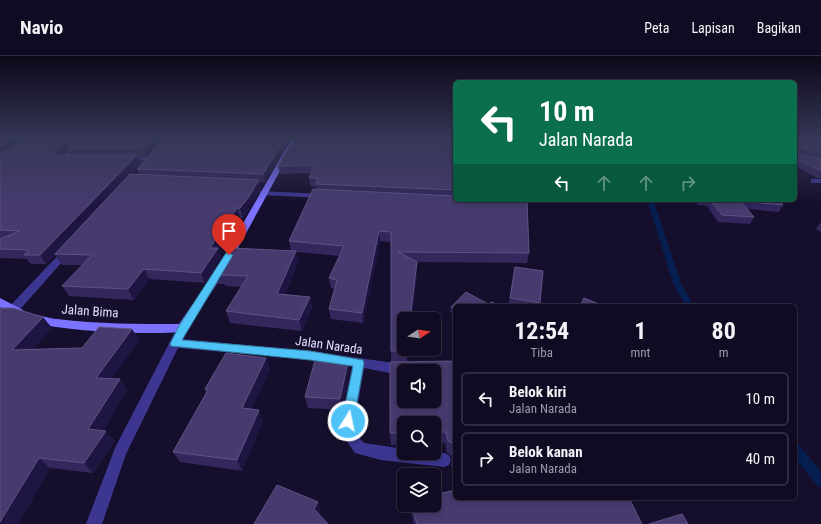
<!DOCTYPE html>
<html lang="id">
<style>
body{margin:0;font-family:"Roboto Condensed",sans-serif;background:#19142a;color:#f1f3f6;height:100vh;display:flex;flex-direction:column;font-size:15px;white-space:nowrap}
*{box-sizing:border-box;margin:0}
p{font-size:13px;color:#9c9ba5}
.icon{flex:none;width:22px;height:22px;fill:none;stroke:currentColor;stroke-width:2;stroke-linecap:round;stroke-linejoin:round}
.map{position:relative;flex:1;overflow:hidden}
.sheet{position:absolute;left:453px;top:248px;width:344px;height:196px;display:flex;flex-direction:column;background:#100b22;border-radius:6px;box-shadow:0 2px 6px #0003,0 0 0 1px #302b40}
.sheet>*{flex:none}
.guide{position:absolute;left:453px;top:24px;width:344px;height:122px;border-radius:6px;box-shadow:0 2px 6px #0003,0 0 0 1px #302b40;background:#0b6e4f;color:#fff;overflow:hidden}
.needle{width:26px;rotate:78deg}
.buttons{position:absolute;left:397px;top:256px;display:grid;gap:8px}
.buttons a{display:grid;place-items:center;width:44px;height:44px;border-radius:6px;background:#100b22;box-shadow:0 2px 6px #0003,0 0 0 1px #302b40;font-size:20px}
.pin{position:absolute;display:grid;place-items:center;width:34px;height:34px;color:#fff;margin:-41px -17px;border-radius:50% 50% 50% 0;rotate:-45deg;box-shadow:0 0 4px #0007}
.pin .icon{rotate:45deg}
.me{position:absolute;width:44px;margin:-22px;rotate:10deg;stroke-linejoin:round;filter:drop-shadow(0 0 3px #0008)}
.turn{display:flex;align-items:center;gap:14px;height:84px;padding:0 20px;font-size:18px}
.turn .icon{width:52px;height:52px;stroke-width:2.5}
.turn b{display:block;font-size:28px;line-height:34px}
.lanes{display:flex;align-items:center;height:38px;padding:0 20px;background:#0003;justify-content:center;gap:20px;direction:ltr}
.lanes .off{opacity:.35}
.eta{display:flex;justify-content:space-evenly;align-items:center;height:68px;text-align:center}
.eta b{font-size:24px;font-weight:700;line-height:28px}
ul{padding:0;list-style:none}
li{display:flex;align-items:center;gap:12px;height:54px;margin:0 8px 6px;padding:0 12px;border:2px solid #302b40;border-radius:6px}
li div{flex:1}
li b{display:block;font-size:15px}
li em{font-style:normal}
header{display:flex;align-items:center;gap:24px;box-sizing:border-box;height:56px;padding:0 20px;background:#100b22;border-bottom:1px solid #302b40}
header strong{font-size:19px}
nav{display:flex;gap:22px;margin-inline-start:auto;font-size:14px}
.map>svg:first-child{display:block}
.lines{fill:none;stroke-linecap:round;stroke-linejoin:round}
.stream{fill:#061e50;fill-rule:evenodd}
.minor{fill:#3c3691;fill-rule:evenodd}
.secondary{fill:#7b72ff;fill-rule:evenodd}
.wall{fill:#33275c;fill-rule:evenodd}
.shaded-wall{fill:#1f1542}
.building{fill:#463a6e;stroke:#5e5384;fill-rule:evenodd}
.route{fill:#4fc3f7;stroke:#337fa1}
.labels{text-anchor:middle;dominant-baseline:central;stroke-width:3;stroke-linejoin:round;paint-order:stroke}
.street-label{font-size:13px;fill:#e1dbff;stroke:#150f2d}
</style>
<header>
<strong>Navio</strong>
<nav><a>Peta</a><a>Lapisan</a><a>Bagikan</a></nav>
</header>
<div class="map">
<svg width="821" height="468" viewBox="0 0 821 468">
<rect width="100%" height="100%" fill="#150f2d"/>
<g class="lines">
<g class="stream">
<polygon points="647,144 653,144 682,230 694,250 686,250 674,230"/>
<polygon points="795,388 799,389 821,416 821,431 817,429 795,402"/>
</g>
<g class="minor">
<polygon points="31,82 39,82 0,108 0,103"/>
<polygon points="81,86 84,88 68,102 70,104 69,105 59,105 59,103 75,90 56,90 54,89 54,87"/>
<polygon points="151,101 154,103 153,104 127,105 124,103 127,101"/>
<rect x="811" y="123" width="10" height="4"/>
<polygon points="260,135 323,138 327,140 323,142 263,139 260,139"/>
<polygon points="67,192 72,195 70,197 16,258 8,258 7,255 8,252 64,193"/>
<polygon points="182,268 186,269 187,272 182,283 310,295 408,309 410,312 408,315 404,315 404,317 390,317 364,312 355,365 356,378 364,387 404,393 404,397 444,397 449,399 451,404 449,409 444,411 381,404 355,397 343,380 341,365 352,311 310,303 178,292 126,398 102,468 86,468 115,392 177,272 178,269"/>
</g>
<g class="secondary">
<path d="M292,82H298L227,212L186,275C168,280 37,276 29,262L30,259C36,258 50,263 57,263C99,268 137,268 179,268L218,211Z"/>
<polygon points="0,242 23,254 24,257 23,260 15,260 0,251"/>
</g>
</g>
<g class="wall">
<path d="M0,82H31L29,84H36L33,82H163L147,100H138L141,106L130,118L139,119L137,113L291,82L265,126H259L261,133L251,151L243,162H240L219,194L221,202L205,227L149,223L134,244L69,240L62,230L82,209H62L55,199L46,208H31L27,203L0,202V183L2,182H0ZM68,85L71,86H76L70,91ZM68,93L71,99H62Z"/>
<polygon points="294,82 455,82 455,144 529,197 527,207 417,206 417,216 407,306 391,306 391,186 380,185 363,267 331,263 329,253 335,233 331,232 329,222 340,200 296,196 298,206 285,238 310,241 312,252 302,275 230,267 226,255 242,231 225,230 225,228 218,228 214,217 291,195 289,185 317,134 316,131 310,130 309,122 311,117 280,118 278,110 295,90"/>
<polygon points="795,82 821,82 821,122 817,122 797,111 795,110"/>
<polygon points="695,144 779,144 783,149 779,156 747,153 754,161 750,168 718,166 707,150 698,149"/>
<polygon points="821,166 821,176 816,173"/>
<polygon points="515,211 540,247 539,250 508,250"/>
<polygon points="466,236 488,248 492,246 500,250 455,250 455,259 450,256 451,251"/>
<polygon points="0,252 52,272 32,293 82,292 132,273 139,284 111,323 120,323 127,334 103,375 115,385 93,417 50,412 18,468 0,468"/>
<polygon points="266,302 270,313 251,353 263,365 242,415 180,406 173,396 206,337 205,333"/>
<polygon points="455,305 455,423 451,409 452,401 450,398 447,397 445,387 434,388 434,367 404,367 404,388 391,389 390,377"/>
<polygon points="348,306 349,317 342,354 308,352 305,341"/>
<polygon points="411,449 434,449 642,468 414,468 411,456"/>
</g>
<g class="shaded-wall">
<polygon points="14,82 31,82 0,101 0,91"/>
<polygon points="153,82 163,82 147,100 144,92"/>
<polygon points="285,82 291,82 265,126 263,118"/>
<polygon points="67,84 71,92 68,93 58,102 55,99 54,94"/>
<polygon points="137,99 141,106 46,208 40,199"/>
<polygon points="259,124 261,133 251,151 243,162 240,152"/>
<polygon points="237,152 240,162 219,194 221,202 205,227 201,217 210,192"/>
<polygon points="379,175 380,185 363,267 362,257"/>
<polygon points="296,195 298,206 280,249 277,238"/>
<polygon points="417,206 417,216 412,263 410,263"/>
<polygon points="144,213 149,223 134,244 128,233"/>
<polygon points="310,241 312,252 302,275 299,264"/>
<polygon points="43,261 52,272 22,305 12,294"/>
<polygon points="132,273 139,284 104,333 96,322"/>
<polygon points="407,293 408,293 407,306 406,295"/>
<polygon points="266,302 270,313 247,363 242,352"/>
<polygon points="348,306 349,317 342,354 340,343"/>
<polygon points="120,323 127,334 98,383 88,373"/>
<polygon points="259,354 263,365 242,415 237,404"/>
<polygon points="106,375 115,385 93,417 84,407"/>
<polygon points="39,402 50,412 18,468 0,468 0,466"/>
<polygon points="318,446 321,455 318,462 314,453"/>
</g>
<g class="building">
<polygon points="0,82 14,82 0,91"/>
<polygon points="153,82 144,92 68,93 80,82"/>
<polygon points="164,82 285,82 263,118 137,113"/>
<polygon points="376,82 455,82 455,134 316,128 318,122 309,122 315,109 278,110 290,90 377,86 377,83"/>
<polygon points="795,82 821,82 821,96 799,91 797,93 798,98 821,103 821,115 801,105 795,104"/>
<polygon points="26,84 67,84 54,94 55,99 137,99 40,199 24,199 29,194 0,193 0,183 20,175 0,174 0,98"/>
<polygon points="130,118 259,124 248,142 240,152 237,152 210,192 218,192 201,217 144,213 128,233 62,230 92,199 55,198"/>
<polygon points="313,133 455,140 455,144 527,144 529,197 398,196 417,206 410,263 404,263 404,293 407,293 406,295 391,295 391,176 379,175 362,257 329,253 337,224 329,222 344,190 289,185"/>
<polygon points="710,144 779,144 783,149 740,145 754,161 722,159"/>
<polygon points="230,192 296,195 277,238 310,241 299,264 226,255 248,220 221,219 222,218 214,217"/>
<polygon points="515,211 543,215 540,247 510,242"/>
<polygon points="466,236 488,248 492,246 500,250 455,250 455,253 451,251"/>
<polygon points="584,242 604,250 580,250"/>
<polygon points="0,252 13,252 43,261 12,294 82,292 99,271 132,273 96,322 120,323 88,373 106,375 84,407 39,402 0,466"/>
<polygon points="226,297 266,302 242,352 259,354 237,404 173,396 208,334 205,333"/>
<polygon points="315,304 348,306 340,343 305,341"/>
<path d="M455,305V407L452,397L454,392L452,387L448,385L446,376H434V367H404V377H390V306ZM404,315H434V345H404Z"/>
<polygon points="277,429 318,446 314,453 328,468 254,468"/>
<polygon points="455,434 455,442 629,442 642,468 417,468 412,449 434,449 434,439"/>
<polygon points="682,458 688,468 649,468"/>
</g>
<linearGradient id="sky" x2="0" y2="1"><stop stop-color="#0c0819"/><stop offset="0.55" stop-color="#353757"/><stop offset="1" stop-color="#353757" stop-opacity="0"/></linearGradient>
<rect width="821" height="148" fill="url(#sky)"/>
<polygon class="route" points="226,197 229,197 233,199 182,284 310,295 363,304 364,307 353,369 348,371 344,369 342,365 353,310 310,304 171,290 170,288 179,270"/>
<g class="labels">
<g class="street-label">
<text transform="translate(90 255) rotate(4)">Jalan Bima</text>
<text transform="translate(329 289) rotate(8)">Jalan Narada</text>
</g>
</g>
</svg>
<div class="buttons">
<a><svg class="needle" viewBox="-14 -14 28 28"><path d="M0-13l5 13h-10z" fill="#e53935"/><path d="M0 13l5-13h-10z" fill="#9c9ba5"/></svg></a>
<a><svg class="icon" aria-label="sound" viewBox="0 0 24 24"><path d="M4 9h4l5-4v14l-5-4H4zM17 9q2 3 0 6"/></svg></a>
<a><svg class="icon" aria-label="search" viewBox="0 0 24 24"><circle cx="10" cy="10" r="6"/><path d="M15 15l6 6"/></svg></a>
<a><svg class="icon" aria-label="layers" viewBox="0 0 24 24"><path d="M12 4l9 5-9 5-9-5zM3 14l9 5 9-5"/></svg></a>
</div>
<div class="pin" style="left:229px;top:199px;background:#d93025"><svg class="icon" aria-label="arrive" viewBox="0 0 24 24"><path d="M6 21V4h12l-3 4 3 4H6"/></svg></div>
<svg class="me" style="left:348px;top:365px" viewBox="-20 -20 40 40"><circle r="17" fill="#4fc3f7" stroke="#fff" stroke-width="3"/><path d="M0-11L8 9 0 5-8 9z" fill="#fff"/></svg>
<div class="guide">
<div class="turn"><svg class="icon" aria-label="left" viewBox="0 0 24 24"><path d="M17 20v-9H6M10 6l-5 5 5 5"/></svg><div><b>10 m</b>Jalan Narada</div></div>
<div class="lanes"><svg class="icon" aria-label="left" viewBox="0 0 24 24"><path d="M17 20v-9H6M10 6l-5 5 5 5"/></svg><svg class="icon off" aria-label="ahead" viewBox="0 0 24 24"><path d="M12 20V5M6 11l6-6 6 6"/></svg><svg class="icon off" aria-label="ahead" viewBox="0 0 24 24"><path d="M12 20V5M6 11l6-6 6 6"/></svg><svg class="icon off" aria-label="right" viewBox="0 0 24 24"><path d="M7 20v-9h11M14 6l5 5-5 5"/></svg></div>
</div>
<section class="sheet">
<div class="eta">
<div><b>12:54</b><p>Tiba</p></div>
<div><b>1</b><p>mnt</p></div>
<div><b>80</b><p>m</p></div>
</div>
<ul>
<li><svg class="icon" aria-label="left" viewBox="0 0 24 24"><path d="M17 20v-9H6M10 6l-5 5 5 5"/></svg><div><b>Belok kiri</b><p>Jalan Narada</p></div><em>10 m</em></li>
<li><svg class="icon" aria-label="right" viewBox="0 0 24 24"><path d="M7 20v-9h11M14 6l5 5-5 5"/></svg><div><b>Belok kanan</b><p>Jalan Narada</p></div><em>40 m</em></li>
</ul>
</section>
</div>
